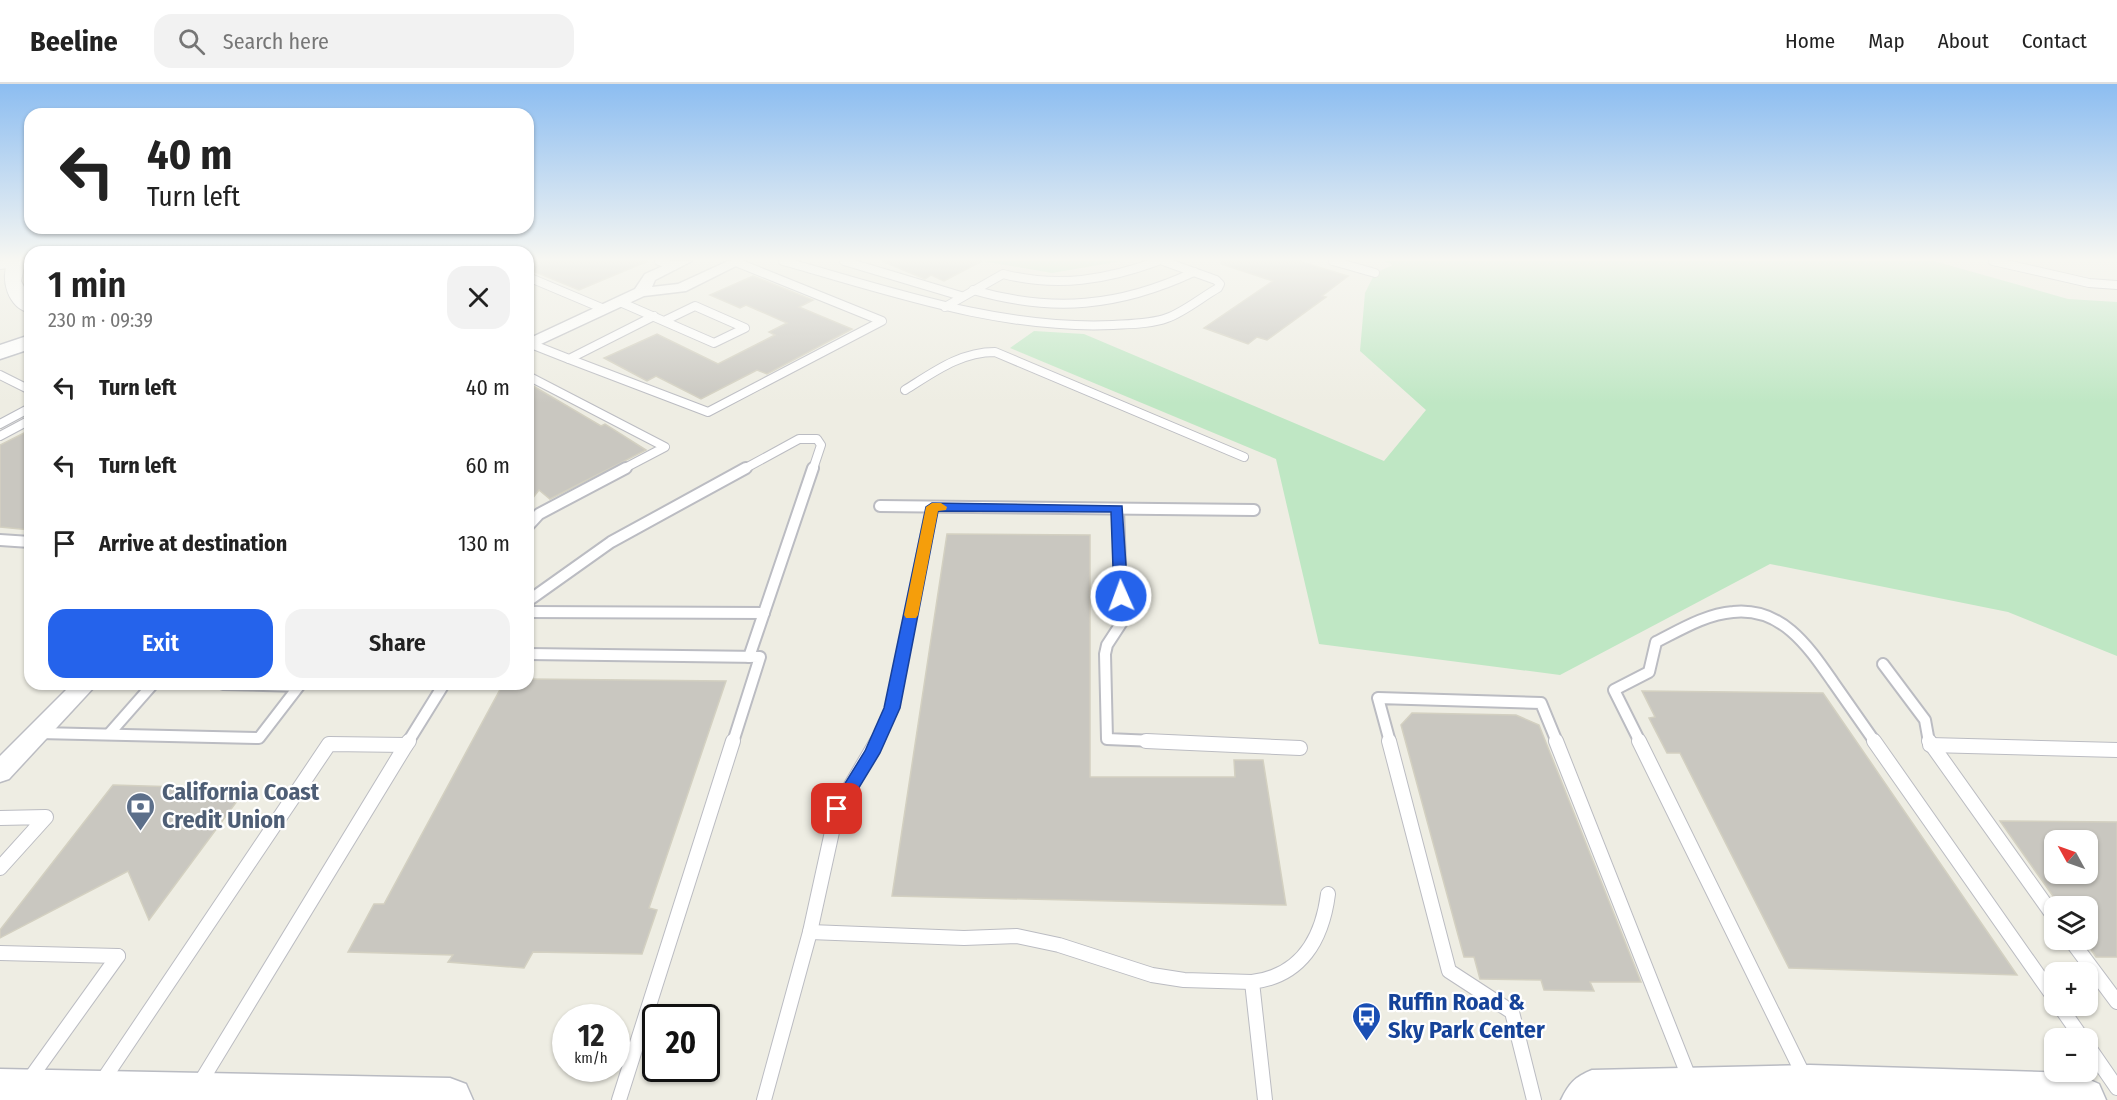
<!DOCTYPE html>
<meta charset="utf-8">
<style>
body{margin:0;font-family:"Fira Sans Condensed",sans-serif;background:#f2f2f2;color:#222;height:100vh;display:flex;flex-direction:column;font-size:22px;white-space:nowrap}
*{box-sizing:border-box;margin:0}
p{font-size:20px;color:#767676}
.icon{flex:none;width:33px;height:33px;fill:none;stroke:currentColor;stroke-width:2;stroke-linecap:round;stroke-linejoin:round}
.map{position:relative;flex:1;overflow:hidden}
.sheet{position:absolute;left:24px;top:162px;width:510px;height:444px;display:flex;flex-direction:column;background:#fff;border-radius:18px;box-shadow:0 2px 4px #0004}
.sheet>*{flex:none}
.guide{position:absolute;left:24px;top:24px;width:510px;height:126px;border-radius:18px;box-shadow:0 2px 4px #0004;background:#fff;color:#222;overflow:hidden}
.needle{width:39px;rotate:310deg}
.tools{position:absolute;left:2044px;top:746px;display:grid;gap:12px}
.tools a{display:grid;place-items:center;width:54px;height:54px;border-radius:12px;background:#fff;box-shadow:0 2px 4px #0004;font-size:30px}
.speed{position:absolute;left:552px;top:920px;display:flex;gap:12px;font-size:30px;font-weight:700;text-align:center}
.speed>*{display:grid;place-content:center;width:78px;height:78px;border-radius:50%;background:#fff;box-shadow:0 2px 4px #0004;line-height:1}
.speed small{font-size:15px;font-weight:400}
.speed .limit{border:3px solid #111;border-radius:9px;background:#fff;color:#111}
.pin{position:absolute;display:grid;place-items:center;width:51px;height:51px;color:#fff;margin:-26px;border-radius:12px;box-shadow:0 3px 9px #0006}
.me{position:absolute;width:66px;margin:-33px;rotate:358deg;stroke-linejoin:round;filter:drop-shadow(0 0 4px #0008)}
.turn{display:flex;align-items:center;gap:21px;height:126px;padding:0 24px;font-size:27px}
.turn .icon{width:78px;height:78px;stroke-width:2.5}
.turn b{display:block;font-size:42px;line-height:51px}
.round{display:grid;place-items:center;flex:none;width:63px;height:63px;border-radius:18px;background:#f2f2f2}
.overview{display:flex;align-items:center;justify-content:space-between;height:102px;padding:0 24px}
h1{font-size:36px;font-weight:600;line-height:45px}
.button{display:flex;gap:12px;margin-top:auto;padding:12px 24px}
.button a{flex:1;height:69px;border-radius:18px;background:#2563eb;color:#fff;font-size:24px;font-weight:600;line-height:69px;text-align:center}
.button a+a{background:#f2f2f2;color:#222}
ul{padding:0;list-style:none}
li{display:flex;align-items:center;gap:18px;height:78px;padding:0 24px}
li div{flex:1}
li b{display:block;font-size:22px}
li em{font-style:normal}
header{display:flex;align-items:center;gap:36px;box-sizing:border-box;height:84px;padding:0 30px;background:#fff;border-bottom:2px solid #e0e0e0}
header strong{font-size:28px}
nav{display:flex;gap:33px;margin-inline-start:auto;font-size:21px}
.search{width:420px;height:54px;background:#f2f2f2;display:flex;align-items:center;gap:15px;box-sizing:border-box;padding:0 21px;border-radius:18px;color:#767676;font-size:22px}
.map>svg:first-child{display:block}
.green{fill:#bfe7c4}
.building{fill:#c9c7c0;stroke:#d3d0c1;stroke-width:1.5;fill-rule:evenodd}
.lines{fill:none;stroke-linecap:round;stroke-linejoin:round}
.service-far2-casing{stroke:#bbbcc2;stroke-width:10}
.service-far1-casing{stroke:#bbbcc2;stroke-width:14}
.service-casing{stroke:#bbbcc2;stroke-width:16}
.minor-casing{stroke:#bbbcc2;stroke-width:3}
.tertiary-casing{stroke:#bbbcc2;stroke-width:2}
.secondary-casing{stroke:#b9bbc2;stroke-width:3}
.service-far2{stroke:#fff;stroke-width:8}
.service-far1{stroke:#fff;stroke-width:10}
.service{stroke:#fff;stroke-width:14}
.minor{fill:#fff;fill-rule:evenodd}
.tertiary{fill:#fff;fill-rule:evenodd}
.secondary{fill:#fff;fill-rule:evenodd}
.route{fill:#2563eb;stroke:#184099;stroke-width:1.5}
.slow{fill:#f59e0b}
.labels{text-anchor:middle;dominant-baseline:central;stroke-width:4.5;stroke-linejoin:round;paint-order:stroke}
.near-service-label{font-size:24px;font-weight:bold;fill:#4e5e75;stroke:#fff;text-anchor:start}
.near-transit-label{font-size:24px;font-weight:bold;fill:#164399;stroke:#fff;text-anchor:start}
</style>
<header>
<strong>Beeline</strong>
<div class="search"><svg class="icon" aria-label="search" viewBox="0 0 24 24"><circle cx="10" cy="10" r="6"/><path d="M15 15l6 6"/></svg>Search here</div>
<nav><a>Home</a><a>Map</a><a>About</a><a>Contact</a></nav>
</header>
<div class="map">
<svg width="2117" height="1016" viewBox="0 0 2117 1016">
<rect width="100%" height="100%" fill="#eeede3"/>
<g class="green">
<polygon points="982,177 1122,177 1052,189"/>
<polygon points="1383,177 1934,177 2068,215 2117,218 2117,572 2008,528 1770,480 1560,591 1319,560 1276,375 1010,264 1034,247 1084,250 1384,377 1426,326 1360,267 1365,209 1375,189 1393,181"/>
</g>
<g class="building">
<polygon points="528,177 648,177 579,206 528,185"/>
<polygon points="882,177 982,177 944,197 931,191 925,195 920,193"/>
<polygon points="1221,177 1299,177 1348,192 1322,212 1326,213 1267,256 1257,253 1248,260 1204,244 1273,197 1221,180"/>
<polygon points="753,192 813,216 799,223 852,245 767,290 757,286 701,315 656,292 647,297 604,274 657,250 718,280 775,251 769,248 787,239 746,221 740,224 710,211"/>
<polygon points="528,299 601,342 605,340 646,366 550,415 539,406 528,420"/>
<polygon points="30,346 30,446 0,443 0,361"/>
<polygon points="947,450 1090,451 1090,693 1235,693 1234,676 1263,676 1286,821 892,812"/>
<polygon points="528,595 726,597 649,824 657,826 642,870 533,868 524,884 448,878 453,871 348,868 374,820 384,820 503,600 528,600"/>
<polygon points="1642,607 1823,609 2017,891 1789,884 1680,669 1667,669 1649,634 1655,633"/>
<polygon points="1412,629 1516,631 1539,641 1641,898 1590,898 1594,907 1544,906 1541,896 1480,895 1474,873 1464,873 1401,641"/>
<polygon points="113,701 246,705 149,836 128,787 0,854 0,846"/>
<path d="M2000,737L2117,738V873H2096L2088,861V822H2060ZM2055,756H2088V789H2055Z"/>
</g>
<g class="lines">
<defs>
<g id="service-far2">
<polyline points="659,177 674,182"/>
<path d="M783,177C890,207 1000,246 1113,241C1130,240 1151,240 1167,234C1184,228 1202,213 1218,204L1220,200L1216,196L1163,177"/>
<polyline points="844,177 961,212"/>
<polyline points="1333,177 1375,189"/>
<polyline points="1993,177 2089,199 2117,201"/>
<polyline points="0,181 15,179"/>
<polyline points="528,193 604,225"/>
<path d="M973,206C1053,229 1119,223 1194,188"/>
<polyline points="620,218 714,259 745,244 695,222 664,237"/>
<path d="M945,223L1003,190C1058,204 1106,196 1158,177"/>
<polyline points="531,260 569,275 654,232"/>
<polyline points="569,275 708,328 882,237 736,178"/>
<polyline points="0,291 30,306"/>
<polyline points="528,292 665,363 623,385"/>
<path d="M905,306C934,288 960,268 995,268L1244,373"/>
<polyline points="0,340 30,324"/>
<polyline points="0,352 30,336"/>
<polyline points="744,385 799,355 817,355 821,361 813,385"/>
</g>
<g id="service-far1">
<polyline points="880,422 1254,426"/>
<polyline points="1118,425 1122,538 1107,561 1105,570 1107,655 1178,658"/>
<polyline points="528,442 539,430 626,384"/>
<polyline points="0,456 30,458"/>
<polyline points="528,517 611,458 746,384"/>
<polyline points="528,528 764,529"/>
<polyline points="528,570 760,573 733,658"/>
<polyline points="749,573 813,384"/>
<polyline points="1883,580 1925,636 1929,658"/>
<polyline points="39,649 259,654 299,602 223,600"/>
<polyline points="109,650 153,600"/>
<polyline points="408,658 444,600"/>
<polyline points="877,658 892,624 932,423"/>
<polyline points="1390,658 1378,614 1541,619 1557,658"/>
<path d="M1640,658L1614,606L1649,588L1656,558C1680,546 1706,530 1733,528C1782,523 1808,562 1833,598C1847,618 1861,638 1875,658"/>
</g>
<g id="service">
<polyline points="1146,657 1300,664"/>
<polyline points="1389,657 1449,887 1512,928 1534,1016"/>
<polyline points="1556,657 1690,996"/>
<polyline points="1639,657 1804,992"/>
<polyline points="1874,657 2055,915"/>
<polyline points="1929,657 2055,834"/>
<polyline points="1930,661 2117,666"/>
<polyline points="0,734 46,733 0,784"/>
<polyline points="810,848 837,725 877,657"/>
<polyline points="2070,855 2117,918"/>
<polyline points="0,869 118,872"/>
<polyline points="2059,921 2082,954"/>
<polyline points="2088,962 2117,1004"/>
<polyline points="29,996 118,872"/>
<polyline points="101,999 329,660 406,661 409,657"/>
<polyline points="200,999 406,661"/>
<polyline points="619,1016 733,657"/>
<polyline points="764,1016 810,848 964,854 1017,852 1059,861 1152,891 1184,896 1252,898"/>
<path d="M1265,1016L1252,898C1301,892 1322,856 1328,810"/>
</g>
<g id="minor">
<polygon points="674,177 692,177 655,196 652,203 678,200 728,177 746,177 686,207 644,212 528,266 528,255 635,205 645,190"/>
<polygon points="72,600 97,600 9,695 0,698 0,672"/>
</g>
<path id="tertiary" d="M8,177H25L21,197L30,214V229C8,224 0,196 8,177Z"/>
<g id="secondary">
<polygon points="30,251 30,265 0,275 0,261"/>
<path d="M1810,981L2074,989L2099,1000L2106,1016H1561C1569,999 1575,993 1592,986Z"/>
<polygon points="0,985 450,994 466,1000 473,1016 0,1016"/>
</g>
</defs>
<use href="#service-far2" class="service-far2-casing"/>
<use href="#service-far1" class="service-far1-casing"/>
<use href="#service" class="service-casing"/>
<use href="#minor" class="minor-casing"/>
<use href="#tertiary" class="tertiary-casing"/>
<use href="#secondary" class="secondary-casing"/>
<use href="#service-far2" class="service-far2"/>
<use href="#service-far1" class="service-far1"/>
<use href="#service" class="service"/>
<use href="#minor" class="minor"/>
<use href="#tertiary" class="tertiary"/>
<use href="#secondary" class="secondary"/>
</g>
<linearGradient id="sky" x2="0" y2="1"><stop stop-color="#8cbdf1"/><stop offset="0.55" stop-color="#f7f7f2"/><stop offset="1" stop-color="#f7f7f2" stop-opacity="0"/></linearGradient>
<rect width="2117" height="319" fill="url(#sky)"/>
<polygon class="route" points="932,419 1122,422 1128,512 1121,517 1114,512 1111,428 938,427 900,624 880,669 843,730 837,732 831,730 829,725 865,667 884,624 926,423"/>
<polygon class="slow" points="941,419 947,423 946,426 938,427 918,531 916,534 906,534 904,531 926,423 932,419"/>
<defs>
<symbol id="bank-pin" viewBox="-11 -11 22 30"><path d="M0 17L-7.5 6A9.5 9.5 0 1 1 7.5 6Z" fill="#5c6f8a" stroke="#fff"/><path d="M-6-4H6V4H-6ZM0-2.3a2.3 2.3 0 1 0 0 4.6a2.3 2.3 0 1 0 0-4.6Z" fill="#fff"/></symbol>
<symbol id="bus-pin" viewBox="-11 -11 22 30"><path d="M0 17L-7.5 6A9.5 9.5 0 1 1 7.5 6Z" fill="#1a4fb4" stroke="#fff"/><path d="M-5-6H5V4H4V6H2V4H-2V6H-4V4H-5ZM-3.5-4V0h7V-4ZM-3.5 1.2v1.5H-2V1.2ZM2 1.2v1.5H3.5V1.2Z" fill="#fff"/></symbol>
</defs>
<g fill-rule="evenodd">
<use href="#bank-pin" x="124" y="706" width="33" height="45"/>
<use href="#bus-pin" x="1350" y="916" width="33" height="45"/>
</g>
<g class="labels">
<g class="near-service-label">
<text x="162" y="708">California Coast<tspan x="162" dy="28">Credit Union</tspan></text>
</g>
<g class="near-transit-label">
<text x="1388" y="918">Ruffin Road &amp;<tspan x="1388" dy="28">Sky Park Center</tspan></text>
</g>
</g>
</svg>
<div class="tools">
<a><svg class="needle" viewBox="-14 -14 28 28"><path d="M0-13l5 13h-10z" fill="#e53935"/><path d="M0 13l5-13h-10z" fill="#767676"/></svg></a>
<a><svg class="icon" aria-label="layers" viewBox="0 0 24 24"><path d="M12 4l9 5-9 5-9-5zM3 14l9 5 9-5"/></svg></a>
<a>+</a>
<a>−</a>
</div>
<div class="speed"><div>12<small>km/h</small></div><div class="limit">20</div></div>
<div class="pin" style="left:837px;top:725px;background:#d93025"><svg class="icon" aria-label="arrive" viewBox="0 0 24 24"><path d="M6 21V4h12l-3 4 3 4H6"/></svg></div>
<svg class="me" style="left:1121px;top:512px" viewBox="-20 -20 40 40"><circle r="17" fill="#2563eb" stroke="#fff" stroke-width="3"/><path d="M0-11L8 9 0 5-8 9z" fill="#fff"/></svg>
<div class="guide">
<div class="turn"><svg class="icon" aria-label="left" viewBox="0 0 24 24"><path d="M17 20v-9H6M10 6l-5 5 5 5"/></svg><div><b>40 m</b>Turn left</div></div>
</div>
<section class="sheet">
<div class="overview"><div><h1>1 min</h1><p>230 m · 09:39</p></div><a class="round"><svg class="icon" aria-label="close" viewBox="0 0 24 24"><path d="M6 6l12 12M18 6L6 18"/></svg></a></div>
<ul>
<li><svg class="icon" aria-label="left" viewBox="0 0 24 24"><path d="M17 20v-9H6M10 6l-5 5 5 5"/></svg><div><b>Turn left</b></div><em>40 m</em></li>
<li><svg class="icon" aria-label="left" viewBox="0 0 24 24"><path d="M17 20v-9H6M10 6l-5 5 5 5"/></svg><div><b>Turn left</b></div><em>60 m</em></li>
<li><svg class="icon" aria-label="arrive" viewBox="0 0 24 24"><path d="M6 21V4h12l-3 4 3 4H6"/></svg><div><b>Arrive at destination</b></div><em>130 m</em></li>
</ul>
<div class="button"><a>Exit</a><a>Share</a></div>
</section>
</div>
